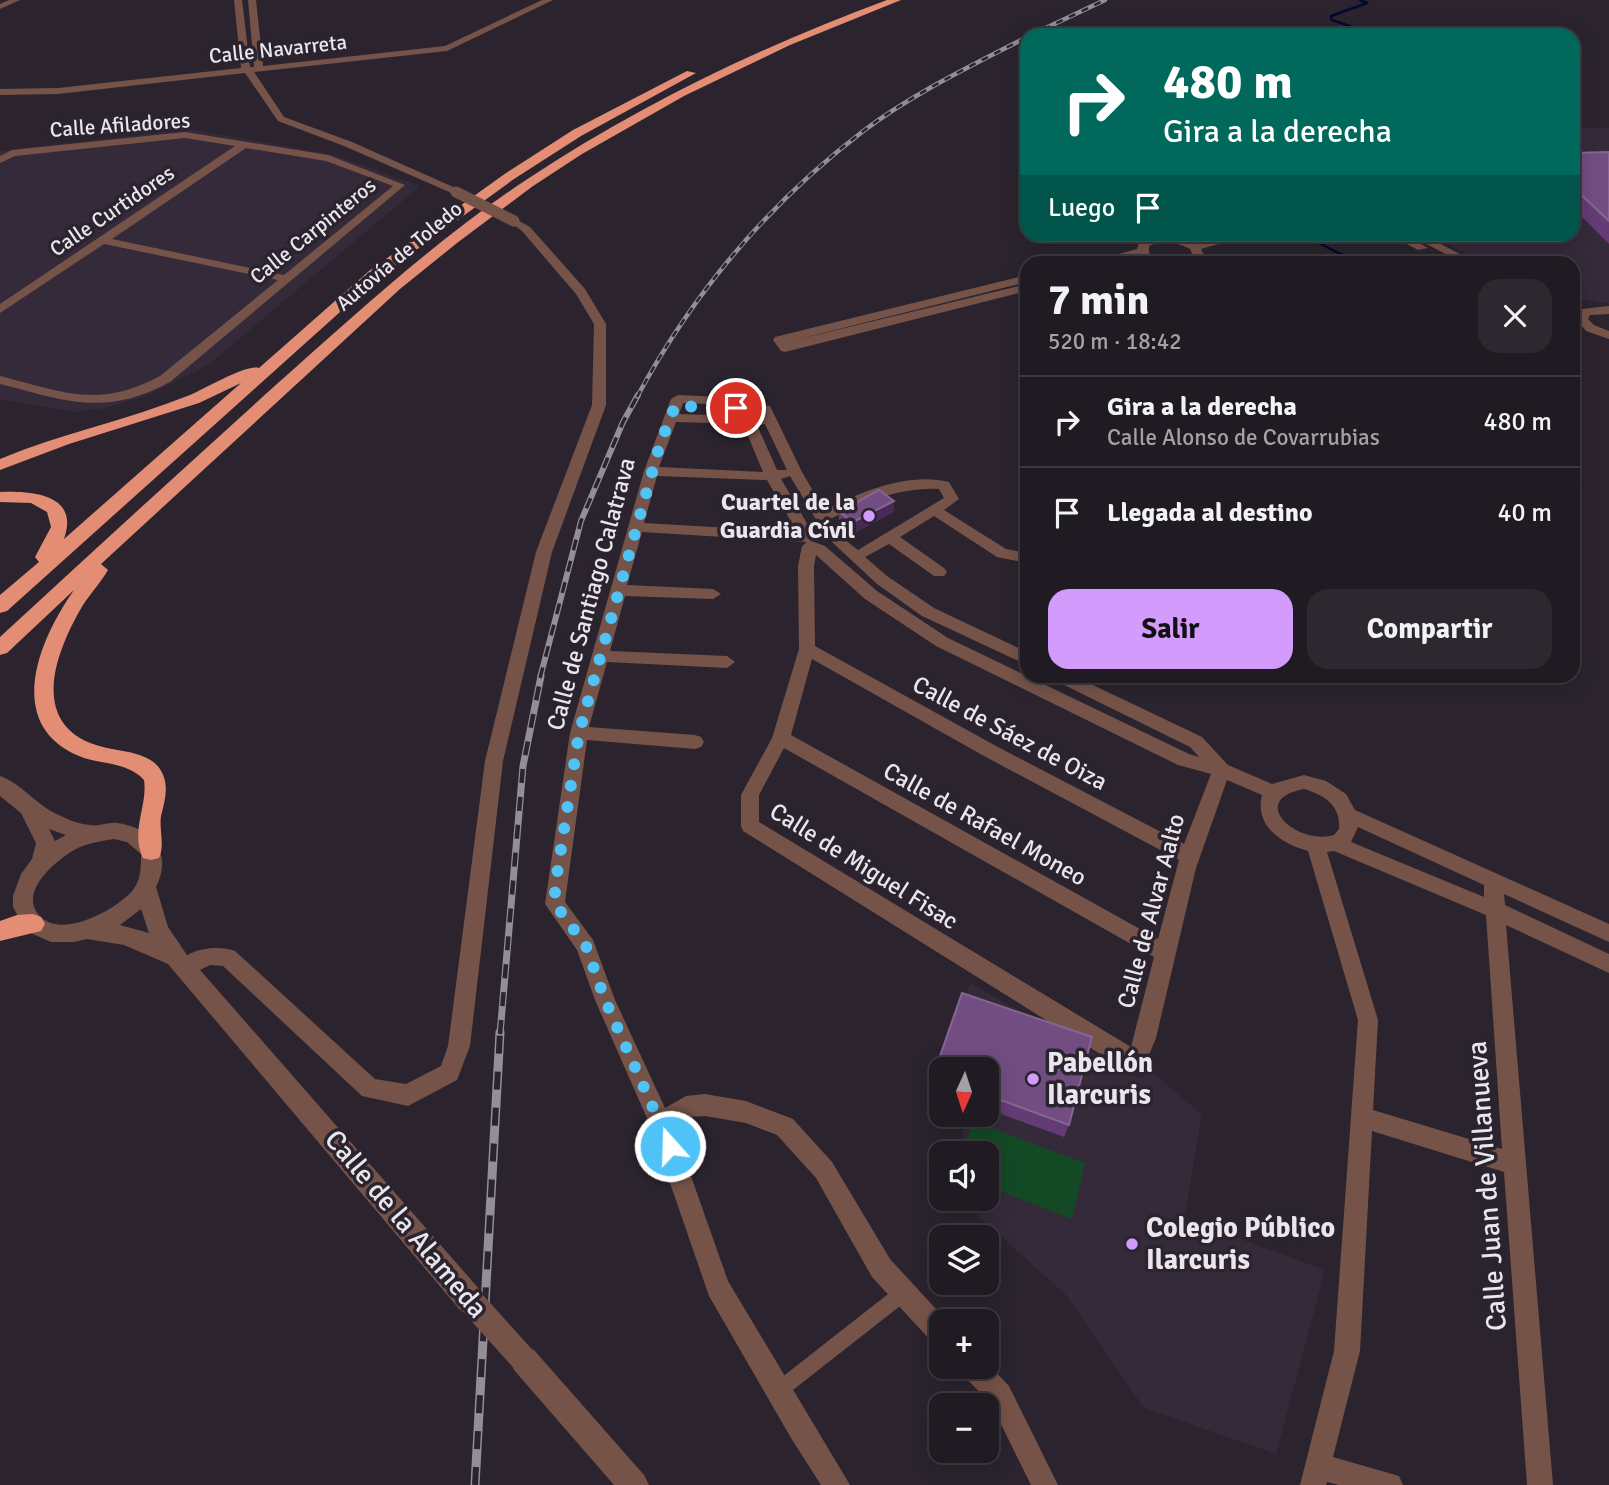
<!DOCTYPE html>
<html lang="es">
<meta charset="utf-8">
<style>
body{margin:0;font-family:Signika,sans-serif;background:#2d282f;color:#f1f3f6;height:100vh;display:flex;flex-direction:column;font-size:26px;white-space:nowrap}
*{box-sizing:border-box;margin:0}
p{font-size:23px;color:#a2a1a5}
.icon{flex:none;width:38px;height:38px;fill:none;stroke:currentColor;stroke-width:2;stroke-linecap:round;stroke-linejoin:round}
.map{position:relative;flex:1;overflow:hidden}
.panel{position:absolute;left:1020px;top:256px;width:560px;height:427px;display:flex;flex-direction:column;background:#201b22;border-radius:21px;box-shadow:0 4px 18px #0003,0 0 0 2px #3d3940}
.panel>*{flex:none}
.hud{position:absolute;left:1020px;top:28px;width:560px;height:214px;border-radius:21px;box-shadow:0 4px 18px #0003,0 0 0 2px #3d3940;background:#00695c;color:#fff;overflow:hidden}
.needle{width:46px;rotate:183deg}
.controls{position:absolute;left:929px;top:1057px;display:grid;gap:14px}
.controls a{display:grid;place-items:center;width:70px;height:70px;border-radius:14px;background:#201b22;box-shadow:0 4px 18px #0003,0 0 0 2px #3d3940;font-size:35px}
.pin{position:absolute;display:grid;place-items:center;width:60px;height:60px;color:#fff;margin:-30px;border:4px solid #fff;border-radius:50%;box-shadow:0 2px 7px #0007}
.me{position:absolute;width:77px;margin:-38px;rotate:340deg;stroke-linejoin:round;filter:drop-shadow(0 0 5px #0008)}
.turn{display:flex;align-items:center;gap:24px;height:147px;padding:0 28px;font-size:32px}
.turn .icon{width:91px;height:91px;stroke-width:2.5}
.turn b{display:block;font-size:49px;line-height:60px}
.then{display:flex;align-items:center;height:66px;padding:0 28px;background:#0003;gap:14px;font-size:26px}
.round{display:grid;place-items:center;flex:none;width:74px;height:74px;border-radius:21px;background:#2d282f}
.head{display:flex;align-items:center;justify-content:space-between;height:119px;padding:0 28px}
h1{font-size:42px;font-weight:800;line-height:52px}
.cta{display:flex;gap:14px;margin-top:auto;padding:14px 28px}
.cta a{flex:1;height:80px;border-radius:21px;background:#d39cfc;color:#111;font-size:28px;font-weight:800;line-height:80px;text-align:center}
.cta a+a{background:#2d282f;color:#f1f3f6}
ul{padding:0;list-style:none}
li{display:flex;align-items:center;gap:21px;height:91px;padding:0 28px;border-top:2px solid #3d3940}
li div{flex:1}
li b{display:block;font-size:26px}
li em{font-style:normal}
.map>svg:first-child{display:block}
.built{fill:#352a3a}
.green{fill:#144926}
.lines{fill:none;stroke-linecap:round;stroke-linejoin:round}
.stream-far1{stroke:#000934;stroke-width:2.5}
.stream{stroke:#000934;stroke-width:3.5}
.pedestrian{fill:#765349;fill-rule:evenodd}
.minor{fill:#765349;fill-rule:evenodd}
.tertiary{fill:#765349;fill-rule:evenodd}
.motorway{fill:#e38d75;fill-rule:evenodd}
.rail-far3-casing{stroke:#948f97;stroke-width:4.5}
.rail-far2-casing{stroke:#948f97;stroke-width:6}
.rail-far1-casing{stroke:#948f97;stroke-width:7}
.rail-casing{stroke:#948f97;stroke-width:9}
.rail-far3{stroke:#2b242e;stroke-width:2.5;stroke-dasharray:7;stroke-linecap:butt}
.rail-far2{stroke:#2b242e;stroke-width:3.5;stroke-dasharray:11;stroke-linecap:butt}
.rail-far1{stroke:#2b242e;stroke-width:4.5;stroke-dasharray:14;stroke-linecap:butt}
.rail{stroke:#2b242e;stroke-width:6;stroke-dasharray:18;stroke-linecap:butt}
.minor-bridge{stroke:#765349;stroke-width:11}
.tertiary-bridge{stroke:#765349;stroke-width:26}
.wall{fill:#643b75}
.shaded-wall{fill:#472a53}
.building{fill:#724d82;stroke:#856593;stroke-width:2}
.route{stroke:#4fc3f7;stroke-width:12;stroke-dasharray:0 21.6}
.poi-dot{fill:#d39cfc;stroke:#2b242e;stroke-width:2.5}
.labels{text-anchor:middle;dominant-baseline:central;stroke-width:7;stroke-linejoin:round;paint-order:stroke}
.far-street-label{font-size:21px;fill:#eae6ed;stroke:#2b242e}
.poi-label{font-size:24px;font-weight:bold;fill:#eae6ed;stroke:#2b242e;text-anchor:end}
.street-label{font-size:24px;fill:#eae6ed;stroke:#2b242e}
.near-poi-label{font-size:28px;font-weight:bold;fill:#eae6ed;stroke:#2b242e;text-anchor:start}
.near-street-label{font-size:28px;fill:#eae6ed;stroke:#2b242e}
</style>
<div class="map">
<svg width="1609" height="1485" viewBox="0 0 1609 1485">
<rect width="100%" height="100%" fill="#2b242e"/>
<g class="built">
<polygon points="1573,128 1609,128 1609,304 1573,297 1573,262 1485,262 1428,235 1573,234"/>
<polygon points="190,129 334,155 420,186 207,366 148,395 106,408 74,412 0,399 0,151"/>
<polygon points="970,983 1138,1078 1152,1072 1202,1115 1184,1218 1325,1270 1276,1454 1144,1408 1066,1295 972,1210 964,1199 987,1199 987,1153 956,1153 969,1115 987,1115 987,1069 942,1069 941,1103 931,1099"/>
</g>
<polygon class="green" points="973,1121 1085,1163 1072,1219 987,1186 987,1153 963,1153"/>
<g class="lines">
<g class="stream-far1">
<polyline points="1360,0 1367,3 1331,16 1332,20 1376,35"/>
<polyline points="1268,234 1315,241 1356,262"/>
</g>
<polyline class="stream" points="1573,474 1581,483"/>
<polygon class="pedestrian" points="903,1284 909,1287 912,1293 909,1299 784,1397 778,1400 772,1397 769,1391 772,1385 897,1287"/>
<g class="minor">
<polygon points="9,0 20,0 0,9 0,4"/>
<polygon points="234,0 242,0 250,67 254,67 248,0 256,0 263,66 445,46 542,0 553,0 447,51 254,72 284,117 352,142 460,190 460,194 456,195 344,146 278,121 245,73 58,94 0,95 0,89 58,88 241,68"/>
<path d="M185,132L328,155L405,185L170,382C105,417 67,401 0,384V376C63,392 99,409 160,376L278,280L104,244L0,313V304L235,146L185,138L15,156L0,163V156L12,150ZM246,148L326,161L393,186L284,275L112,239Z"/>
<path d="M514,218L530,227L585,289L606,324V405L552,552L503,761L470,1046L457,1080L408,1106L362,1096L223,966L210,965L184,978L177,975L174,969C183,949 216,944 235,951L375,1079L406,1084L441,1066L448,1046L485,761L536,552L592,405L594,324L576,294L522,231L509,221Z"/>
<path d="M1232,234H1253L1201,249L1205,257L1199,262H1186L1193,256L1190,249C1176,242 1163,239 1149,246V253L1162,262H1150L1138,255L1108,262H1090L1137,249L1139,243L1151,237L1169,235L1196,243Z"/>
<polygon points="1388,234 1403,234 1428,248 1418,250"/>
<polygon points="1407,234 1422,234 1475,262 1461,262"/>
<polygon points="1027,275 1027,282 787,342 1027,284 1027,291 785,352 781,351 773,340 775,337"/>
<polygon points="1609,306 1609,314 1590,315 1588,319 1594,325 1609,331 1609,339 1586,331 1576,319 1582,309"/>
<path d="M678,395L740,398L748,404L770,406L802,472L824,510C862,492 907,472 949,482L959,499L944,510L1006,549L1027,553V563L997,557L934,516L900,537L944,568L947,572L944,576H934L889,544L865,557L887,576L934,608L1027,652V665L922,616L877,584L832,542L834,539H844L858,550L944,498L939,489C899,487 866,502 830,519L836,530L829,535L824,533L790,476L781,479L815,537L811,541L825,546L877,591L948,638L1189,754L1199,757L1190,747L1054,680L1052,676H1074L1202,737L1228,765L1272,784L1304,775L1326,781L1346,794L1355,810L1609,924V942L1504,894L1505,905L1609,954V973L1506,925L1553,1485H1527L1504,1172L1372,1131L1360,1351L1333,1457L1399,1476L1403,1485H1339L1327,1482L1326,1485H1300L1334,1351L1358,1020L1308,851C1282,844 1254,826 1262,795L1227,780L1196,868L1156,1038L1146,1062L1126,1068L1118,1065L743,831L741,826V795L772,738L799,649L798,566L802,546L807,542L642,532L627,585L713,589L721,594L713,599L625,596L610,651L727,656L735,662L727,668L607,662L589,727L695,735L701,737L704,742L701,747L695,749L587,740L565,902L593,940L615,1000L665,1108L686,1096L705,1094L746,1101L793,1119L832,1162L890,1259L947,1321H942V1346L933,1343L872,1277L816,1178L777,1135L746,1123L705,1116L690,1117L674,1128L728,1281L850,1485H821L791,1438L709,1296L650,1125L595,1000L577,950L545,904L570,733L644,471L671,399ZM683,403L730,405V411L738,412L740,416L679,414ZM751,413H760L762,417H753ZM676,422L743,424L763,472L659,467ZM765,424L787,470H777L757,425ZM657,476L767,480L797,532L644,523ZM816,555L865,599L936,646L1178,765L1211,774L1184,844L996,746L815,646L814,566ZM812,659L984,756L1179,860L1158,939L791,735ZM784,748L1154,957L1131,1047L759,822V795ZM1304,789C1324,795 1341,805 1339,829L1334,835C1297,846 1246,800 1304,789ZM1358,827L1484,885V897L1351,842ZM1334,851L1486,915L1502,1149L1373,1110L1378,1020L1327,852Z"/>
<polygon points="987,1363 1009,1386 1058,1485 1031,1485 991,1404 964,1376 960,1367 987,1367"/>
</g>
<g class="tertiary">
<path d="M0,776C21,783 37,806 59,815C68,820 79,824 90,825C98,827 108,822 117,823C153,828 173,853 156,887L168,927L187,955L480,1290L483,1300L480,1310L470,1313L460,1310L168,964L124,945L87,939L74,942H51L26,931L13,907V896L21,874L32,859L36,843L21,813L0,796ZM49,829L66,835L55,841ZM114,839L127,842L141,854C141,868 141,879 133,890C117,909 65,938 42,918C14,894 58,858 78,848C89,843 101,841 114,839ZM141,909L149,933L120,925Z"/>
<polygon points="524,1346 534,1350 644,1475 649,1485 614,1485 514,1370 510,1360 514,1350"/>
</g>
<g class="motorway">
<path d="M887,0H901L790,45L684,96L582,154L533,186L457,243L400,289L101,564L108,570C101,582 91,593 83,605C57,649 27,722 96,745C116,752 147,750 160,769C170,784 165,800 161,816C159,830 165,845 159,858L151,860L143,858C130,831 148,806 144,780C129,763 103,764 84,758C2,728 38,641 74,590L7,653L0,655V637C92,552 185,467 278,383C358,312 437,239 526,180C639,105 760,47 887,0Z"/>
<path d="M687,71L696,73L581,136L514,179L379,277L7,611L0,613V595L39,562L35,557L51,527L47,512L31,503L0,502V492C32,491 80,494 64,539L241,383L199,403L69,444L0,470V459C62,433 128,420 190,395C205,389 246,364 259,368L369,271L506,173L573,130Z"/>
<polygon points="33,914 41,917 45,924 41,931 0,941 0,921 17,915"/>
</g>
<defs>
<g id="rail-far3">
<polyline points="1031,35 1105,0"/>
<path d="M637,397C693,293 768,204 862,132C912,94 971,66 1027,37"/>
</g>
<polyline id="rail-far2" points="540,678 581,521 623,422 638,395"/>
<polyline id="rail-far1" points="500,1034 523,766 541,676"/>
<polyline id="rail" points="475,1485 500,1032"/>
</defs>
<use href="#rail-far3" class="rail-far3-casing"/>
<use href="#rail-far2" class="rail-far2-casing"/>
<use href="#rail-far1" class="rail-far1-casing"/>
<use href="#rail" class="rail-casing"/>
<use href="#rail-far3" class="rail-far3"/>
<use href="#rail-far2" class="rail-far2"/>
<use href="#rail-far1" class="rail-far1"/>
<use href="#rail" class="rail"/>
<polyline class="minor-bridge" points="456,192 514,221"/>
<polyline class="tertiary-bridge" points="470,1300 524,1360"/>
</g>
<g class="wall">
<polygon points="1609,152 1609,244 1573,208 1573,153"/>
<polygon points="894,501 894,512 852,534 839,523 839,512"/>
<polygon points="962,993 1092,1037 1069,1125 1064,1137 987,1109 987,1069 942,1069 942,1092 931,1088 933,1076"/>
</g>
<polygon class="shaded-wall" points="894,501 894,512 852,534 853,522"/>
<g class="building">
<polygon points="1609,152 1609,221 1573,187 1573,153"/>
<polygon points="879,490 894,501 853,522 839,512"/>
<polygon points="962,993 1092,1037 1069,1125 987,1095 987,1069 942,1069 942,1079 933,1076"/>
</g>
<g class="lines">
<polyline class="route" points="670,1146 605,1000 586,946 555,904 555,887 579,733 660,444 675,406 736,408"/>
</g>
<g class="poi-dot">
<circle cx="869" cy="516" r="7"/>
<circle cx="1033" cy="1079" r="7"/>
<circle cx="1132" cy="1244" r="7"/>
</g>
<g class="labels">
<g class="far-street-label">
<text transform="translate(278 49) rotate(-6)">Calle Navarreta</text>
<text transform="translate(120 125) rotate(-4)">Calle Afiladores</text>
<text transform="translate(112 211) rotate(-34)">Calle Curtidores</text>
<text transform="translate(313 231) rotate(-39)">Calle Carpinteros</text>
<text transform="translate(399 256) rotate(-40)">Autovía de Toledo</text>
</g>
<g class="poi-label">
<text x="855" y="502">Cuartel de la<tspan x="855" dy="28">Guardia Cívil</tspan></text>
</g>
<g class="street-label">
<text transform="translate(591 594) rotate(-75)">Calle de Santiago Calatrava</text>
<text transform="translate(1010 733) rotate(28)">Calle de Sáez de Oiza</text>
<text transform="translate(985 824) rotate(29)">Calle de Rafael Moneo</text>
<text transform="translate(864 866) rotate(32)">Calle de Miguel Fisac</text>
<text transform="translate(1151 911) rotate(-75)">Calle de Alvar Aalto</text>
</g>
<g class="near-poi-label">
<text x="1047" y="1063">Pabellón<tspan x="1047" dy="32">Ilarcuris</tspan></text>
<text x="1146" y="1228">Colegio Público<tspan x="1146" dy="32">Ilarcuris</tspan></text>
</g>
<g class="near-street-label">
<text transform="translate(1487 1186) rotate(-94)">Calle Juan de Villanueva</text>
<text transform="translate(406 1224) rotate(50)">Calle de la Alameda</text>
</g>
</g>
</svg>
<div class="controls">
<a><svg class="needle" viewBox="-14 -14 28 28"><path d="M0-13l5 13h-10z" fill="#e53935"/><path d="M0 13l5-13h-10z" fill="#a2a1a5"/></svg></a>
<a><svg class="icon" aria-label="sound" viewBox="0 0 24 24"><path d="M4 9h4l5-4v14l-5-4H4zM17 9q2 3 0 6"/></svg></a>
<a><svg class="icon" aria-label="layers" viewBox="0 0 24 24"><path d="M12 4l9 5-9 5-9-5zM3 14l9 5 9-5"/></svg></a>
<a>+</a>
<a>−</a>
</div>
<div class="pin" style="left:736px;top:408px;background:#d93025"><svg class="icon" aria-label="arrive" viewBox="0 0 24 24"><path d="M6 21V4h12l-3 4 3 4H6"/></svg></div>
<svg class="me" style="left:670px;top:1146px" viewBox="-20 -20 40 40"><circle r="17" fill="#4fc3f7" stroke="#fff" stroke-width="3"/><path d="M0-11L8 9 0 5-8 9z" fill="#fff"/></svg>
<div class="hud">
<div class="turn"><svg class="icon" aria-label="right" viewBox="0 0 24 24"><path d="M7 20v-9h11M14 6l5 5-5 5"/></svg><div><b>480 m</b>Gira a la derecha</div></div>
<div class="then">Luego<svg class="icon" aria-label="arrive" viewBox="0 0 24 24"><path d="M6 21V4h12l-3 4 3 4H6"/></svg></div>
</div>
<section class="panel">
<div class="head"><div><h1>7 min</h1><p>520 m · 18:42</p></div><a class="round"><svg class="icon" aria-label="close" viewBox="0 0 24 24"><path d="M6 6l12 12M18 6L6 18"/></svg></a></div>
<ul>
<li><svg class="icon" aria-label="right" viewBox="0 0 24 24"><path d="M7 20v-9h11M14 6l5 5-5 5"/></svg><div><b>Gira a la derecha</b><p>Calle Alonso de Covarrubias</p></div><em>480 m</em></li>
<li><svg class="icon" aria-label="arrive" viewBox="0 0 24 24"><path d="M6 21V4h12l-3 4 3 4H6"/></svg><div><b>Llegada al destino</b></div><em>40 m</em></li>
</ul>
<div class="cta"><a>Salir</a><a>Compartir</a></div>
</section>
</div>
